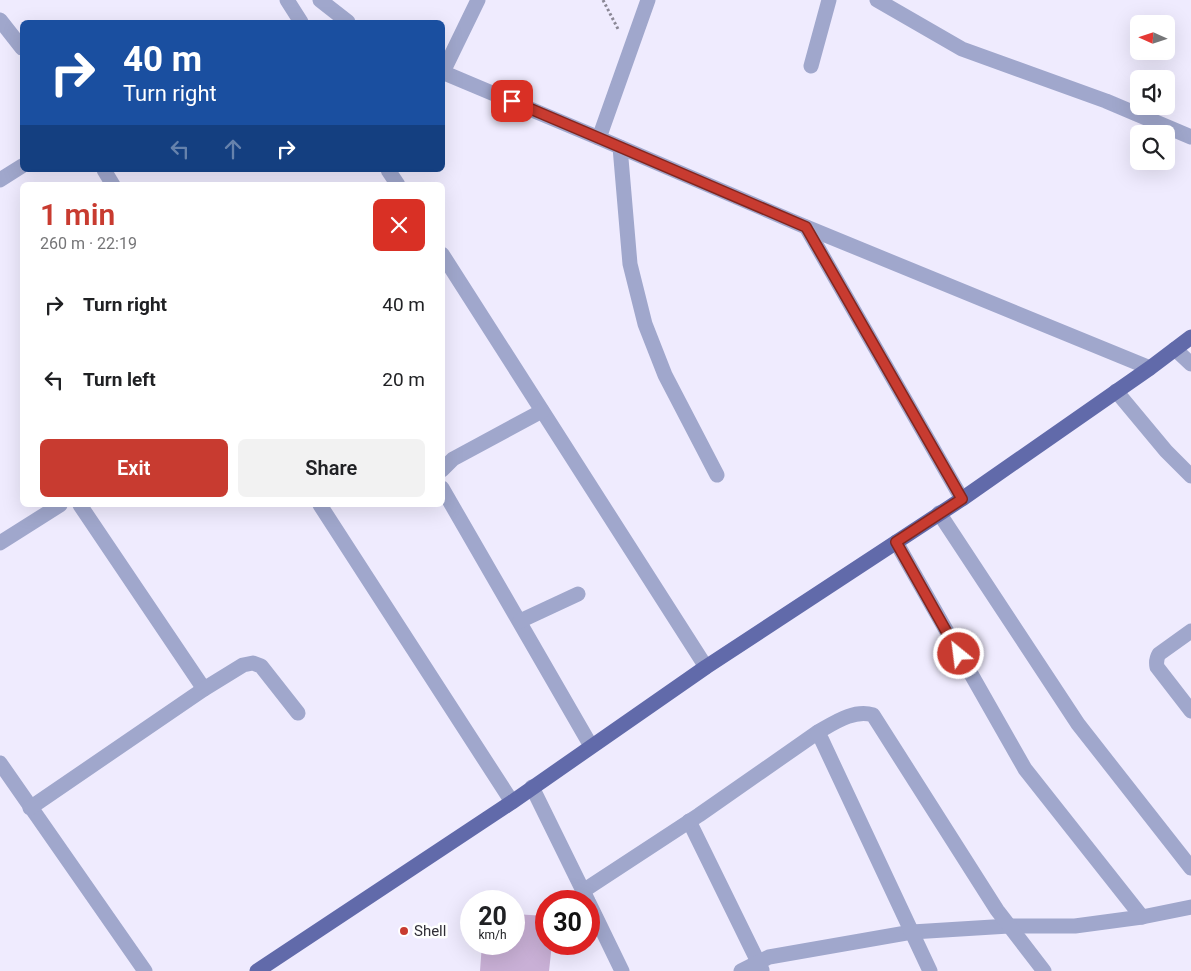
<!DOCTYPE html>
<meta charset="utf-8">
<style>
body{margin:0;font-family:Roboto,sans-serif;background:#f2f2f2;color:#202124;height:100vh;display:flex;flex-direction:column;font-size:19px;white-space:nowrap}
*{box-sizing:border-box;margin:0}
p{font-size:16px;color:#757577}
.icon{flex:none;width:28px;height:28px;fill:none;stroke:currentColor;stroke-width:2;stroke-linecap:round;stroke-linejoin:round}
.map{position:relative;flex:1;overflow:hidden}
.details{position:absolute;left:20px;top:182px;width:425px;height:325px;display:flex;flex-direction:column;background:#fff;border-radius:8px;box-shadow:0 5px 20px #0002}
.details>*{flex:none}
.top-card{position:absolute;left:20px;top:20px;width:425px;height:152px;border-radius:8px;box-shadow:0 5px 20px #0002;background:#1a4fa0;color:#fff;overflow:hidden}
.needle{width:32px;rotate:273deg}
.controls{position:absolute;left:1130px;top:15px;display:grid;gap:10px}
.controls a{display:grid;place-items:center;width:45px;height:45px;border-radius:8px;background:#fff;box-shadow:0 5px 20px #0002;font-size:25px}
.speed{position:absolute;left:460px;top:890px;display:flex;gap:10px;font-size:25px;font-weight:700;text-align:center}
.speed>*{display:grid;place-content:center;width:65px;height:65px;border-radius:50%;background:#fff;box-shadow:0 5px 20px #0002;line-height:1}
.speed small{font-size:12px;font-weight:400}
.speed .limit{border:8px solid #d22;background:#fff;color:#111}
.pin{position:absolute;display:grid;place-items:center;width:42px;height:42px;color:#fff;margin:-21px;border-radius:10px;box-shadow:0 2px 8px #0006}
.me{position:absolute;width:55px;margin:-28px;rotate:331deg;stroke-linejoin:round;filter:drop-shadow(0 0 4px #0008)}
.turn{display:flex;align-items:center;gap:18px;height:105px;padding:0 20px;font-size:22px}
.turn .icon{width:65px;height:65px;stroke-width:2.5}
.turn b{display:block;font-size:35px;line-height:42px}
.lanes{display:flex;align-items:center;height:48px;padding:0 20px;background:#0003;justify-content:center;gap:25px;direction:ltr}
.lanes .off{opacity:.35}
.round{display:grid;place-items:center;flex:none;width:52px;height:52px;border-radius:8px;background:#f2f2f2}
.headline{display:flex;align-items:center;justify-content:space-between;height:85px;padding:0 20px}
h1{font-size:30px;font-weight:600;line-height:38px;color:#c83b30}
.cta{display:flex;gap:10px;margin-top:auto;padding:10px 20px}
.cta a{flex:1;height:58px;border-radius:8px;background:#c83b30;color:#fff;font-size:20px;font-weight:600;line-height:58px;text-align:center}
.cta a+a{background:#f2f2f2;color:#202124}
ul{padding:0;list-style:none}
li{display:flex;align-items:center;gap:15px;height:75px;padding:0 20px}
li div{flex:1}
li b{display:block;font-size:19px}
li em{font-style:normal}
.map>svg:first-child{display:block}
.building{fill:#c9b0d6}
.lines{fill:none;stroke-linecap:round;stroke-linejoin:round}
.path{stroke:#8a8795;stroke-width:3;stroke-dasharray:2.5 2.5;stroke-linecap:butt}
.minor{stroke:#a0a7cc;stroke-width:15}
.major{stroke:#616aaa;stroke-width:15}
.route-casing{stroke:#82261f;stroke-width:12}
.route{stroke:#c83b30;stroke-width:9}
.poi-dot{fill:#c83b30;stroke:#fff;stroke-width:2}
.labels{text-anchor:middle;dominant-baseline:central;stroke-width:5;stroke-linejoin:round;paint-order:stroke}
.poi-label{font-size:15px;fill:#302e37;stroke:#fff;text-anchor:start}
</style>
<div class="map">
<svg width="1191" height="971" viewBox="0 0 1191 971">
<rect width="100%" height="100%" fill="#efebfe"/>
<polygon class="building" points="514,914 546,916 546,944 552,944 549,971 480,971 482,944 514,944"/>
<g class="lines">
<polyline class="path" points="603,0 618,29"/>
<g class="minor">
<polyline points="287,0 301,22"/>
<polyline points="320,0 348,22"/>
<polyline points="877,0 962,49 1106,101 1191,137"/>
<polyline points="0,20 22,48"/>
<polyline points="811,66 829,0"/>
<polyline points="442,72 599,138 806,227 1150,368"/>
<polyline points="443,72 478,0"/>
<polyline points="599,138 648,0"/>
<polyline points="620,147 630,264 645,324 665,375 717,475"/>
<polyline points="104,170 113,185"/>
<polyline points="388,170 398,185"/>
<polyline points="0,180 22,166"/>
<polyline points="806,227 962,499"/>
<polyline points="442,254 706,667"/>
<polyline points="1175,349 1191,364"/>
<polyline points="1116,391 1166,451 1191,476"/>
<polyline points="442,470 453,459 542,411"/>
<polyline points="442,488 591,746"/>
<polyline points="80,505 204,689"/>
<polyline points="320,505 512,802"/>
<polyline points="939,513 1078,724 1191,868"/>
<polyline points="896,542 1025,769 1142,917"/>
<polyline points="0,543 60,505"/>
<polyline points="520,621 578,594"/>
<path d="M1191,631L1159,654C1156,659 1156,662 1157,667L1191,711"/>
<polyline points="0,763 145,971"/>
<polyline points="532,787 588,901"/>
<polyline points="30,808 204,689 243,665 253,663 261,666 298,713"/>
<polyline points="689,821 762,970"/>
<polyline points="583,891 699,815 818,732"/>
<polyline points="589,903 622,971"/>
<polyline points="741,971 769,957 912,932 1009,926 1075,926 1142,917 1191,907"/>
<path d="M930,971L818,732C834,723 854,709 873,715L997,910L1044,971"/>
</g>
<polyline class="major" points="257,971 512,802 706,667 962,499 1150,368 1191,337"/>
</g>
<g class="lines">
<defs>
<polyline id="route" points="512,101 599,138 806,227 962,499 896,542 959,654"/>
</defs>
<use href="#route" class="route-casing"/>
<use href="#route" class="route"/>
</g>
<circle class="poi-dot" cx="404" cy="931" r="5"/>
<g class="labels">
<g class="poi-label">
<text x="414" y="931">Shell</text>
</g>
</g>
</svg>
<div class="controls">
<a><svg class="needle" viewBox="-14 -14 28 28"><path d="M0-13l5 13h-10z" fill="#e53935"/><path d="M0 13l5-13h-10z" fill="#757577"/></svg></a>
<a><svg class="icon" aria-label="sound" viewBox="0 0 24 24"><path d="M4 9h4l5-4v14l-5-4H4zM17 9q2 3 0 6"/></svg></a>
<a><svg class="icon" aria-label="search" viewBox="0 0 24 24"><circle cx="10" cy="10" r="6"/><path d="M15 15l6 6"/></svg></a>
</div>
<div class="speed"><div>20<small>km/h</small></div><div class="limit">30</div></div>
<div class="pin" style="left:512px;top:101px;background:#d93025"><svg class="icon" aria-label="arrive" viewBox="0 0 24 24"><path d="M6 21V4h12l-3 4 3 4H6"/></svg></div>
<svg class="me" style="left:959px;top:654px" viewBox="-20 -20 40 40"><circle r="17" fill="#c83b30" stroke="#fff" stroke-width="3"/><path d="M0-11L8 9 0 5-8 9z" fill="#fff"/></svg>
<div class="top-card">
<div class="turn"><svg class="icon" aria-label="right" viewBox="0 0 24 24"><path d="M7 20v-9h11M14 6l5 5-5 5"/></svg><div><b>40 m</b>Turn right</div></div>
<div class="lanes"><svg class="icon off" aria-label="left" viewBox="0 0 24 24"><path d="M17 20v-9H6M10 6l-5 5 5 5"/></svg><svg class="icon off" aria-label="ahead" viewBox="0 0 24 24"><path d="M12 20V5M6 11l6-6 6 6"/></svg><svg class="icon" aria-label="right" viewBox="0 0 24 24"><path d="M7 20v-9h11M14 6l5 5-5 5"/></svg></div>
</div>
<section class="details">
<div class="headline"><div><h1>1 min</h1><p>260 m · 22:19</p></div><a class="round" style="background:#d93025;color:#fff"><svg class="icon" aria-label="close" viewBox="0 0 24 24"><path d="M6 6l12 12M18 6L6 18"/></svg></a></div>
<ul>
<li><svg class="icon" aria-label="right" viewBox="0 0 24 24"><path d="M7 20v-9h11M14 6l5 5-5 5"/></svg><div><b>Turn right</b></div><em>40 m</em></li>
<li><svg class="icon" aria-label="left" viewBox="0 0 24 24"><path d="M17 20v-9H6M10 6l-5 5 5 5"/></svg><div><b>Turn left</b></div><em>20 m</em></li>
</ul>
<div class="cta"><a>Exit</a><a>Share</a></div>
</section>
</div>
